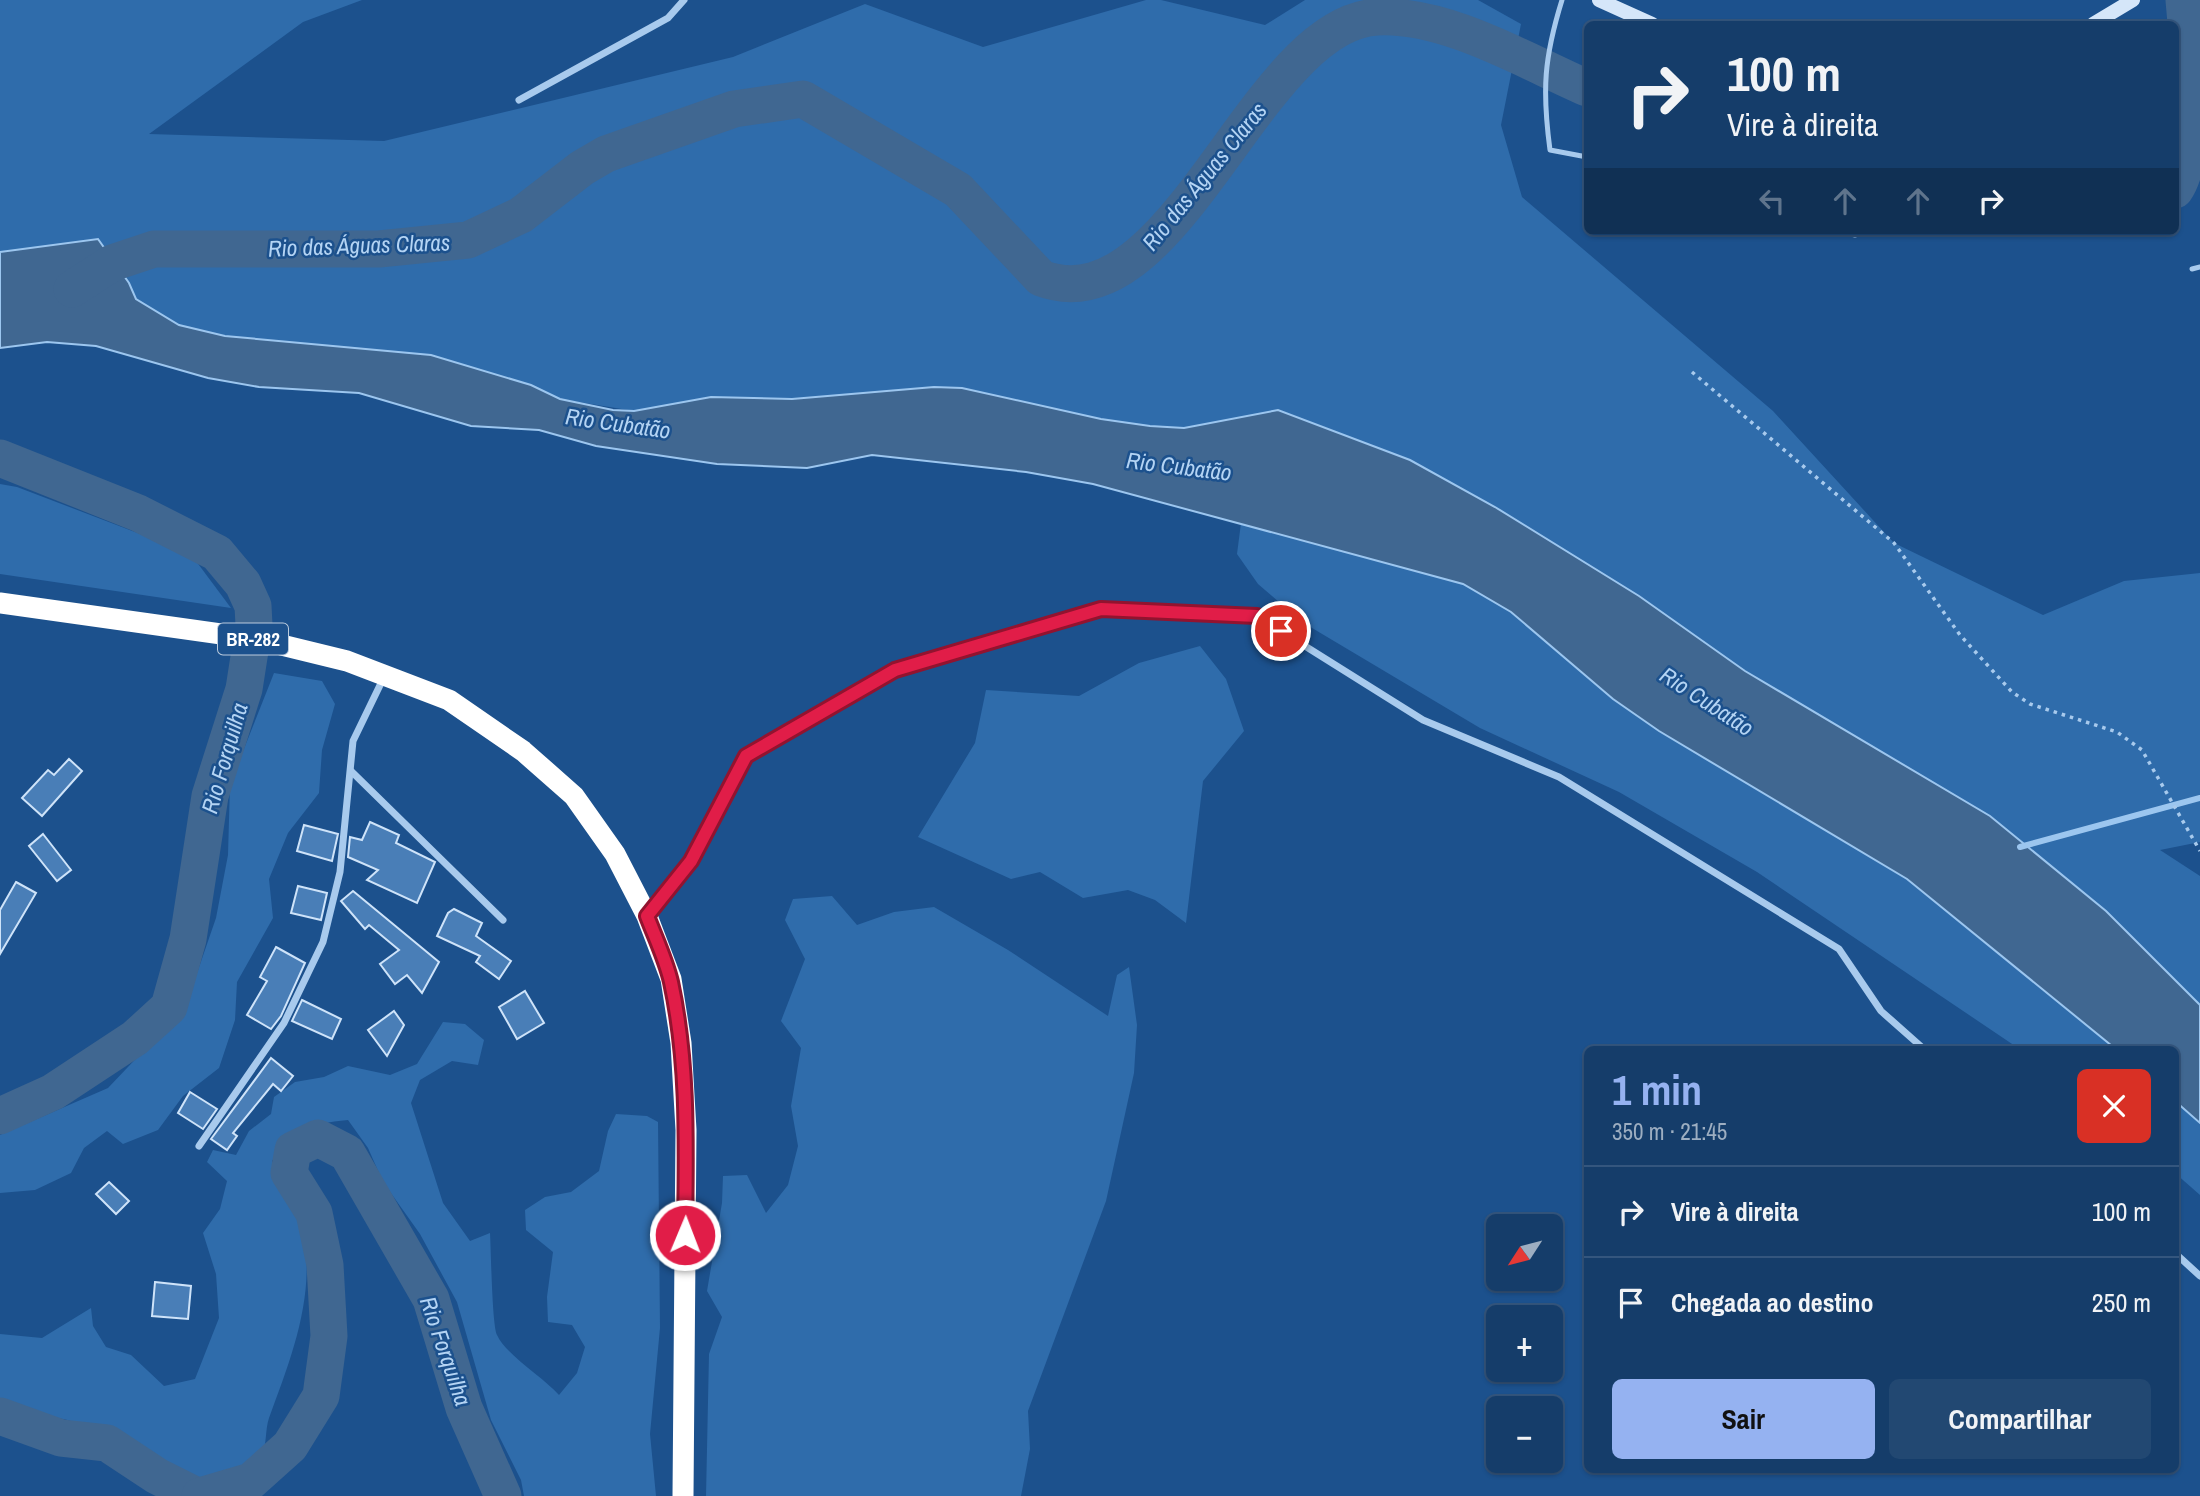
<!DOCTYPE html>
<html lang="pt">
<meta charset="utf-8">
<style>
body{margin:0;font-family:"Archivo Narrow",sans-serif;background:#224872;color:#f1f3f6;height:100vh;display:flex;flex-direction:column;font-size:26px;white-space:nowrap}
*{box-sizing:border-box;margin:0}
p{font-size:23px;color:#9daec1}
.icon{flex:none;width:38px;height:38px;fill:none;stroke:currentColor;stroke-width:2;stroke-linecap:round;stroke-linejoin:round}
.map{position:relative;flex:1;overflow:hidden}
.side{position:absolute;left:1584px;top:1046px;width:595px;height:427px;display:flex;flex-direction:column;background:#153d6a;border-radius:10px;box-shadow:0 2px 5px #0004,0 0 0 2px #34567e}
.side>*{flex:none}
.top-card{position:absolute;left:1584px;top:21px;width:595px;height:214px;border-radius:10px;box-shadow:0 2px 5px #0004,0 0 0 2px #34567e;background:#153d6a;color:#f1f3f6;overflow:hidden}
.needle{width:46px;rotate:234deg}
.tools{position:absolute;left:1486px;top:1214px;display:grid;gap:14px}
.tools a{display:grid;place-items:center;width:77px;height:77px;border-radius:10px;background:#153d6a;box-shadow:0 2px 5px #0004,0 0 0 2px #34567e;font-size:35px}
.pin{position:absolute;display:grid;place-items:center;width:60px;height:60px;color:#fff;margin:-30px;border:4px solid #fff;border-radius:50%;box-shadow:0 2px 7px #0007}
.me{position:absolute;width:77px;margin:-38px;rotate:1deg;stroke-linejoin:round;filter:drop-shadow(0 0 5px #0008)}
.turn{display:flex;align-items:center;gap:24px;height:147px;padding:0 28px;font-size:32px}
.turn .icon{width:91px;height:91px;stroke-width:2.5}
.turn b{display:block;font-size:49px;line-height:60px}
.lanes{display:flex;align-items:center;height:66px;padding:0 28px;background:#0003;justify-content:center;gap:35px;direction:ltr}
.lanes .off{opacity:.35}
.round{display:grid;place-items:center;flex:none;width:74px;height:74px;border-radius:10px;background:#224872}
.headline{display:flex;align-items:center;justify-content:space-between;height:119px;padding:0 28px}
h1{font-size:42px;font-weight:800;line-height:52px;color:#95b2f1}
.action{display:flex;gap:14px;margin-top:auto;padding:14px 28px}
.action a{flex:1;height:80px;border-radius:10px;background:#95b2f1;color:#111;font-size:28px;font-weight:800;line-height:80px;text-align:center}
.action a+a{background:#224872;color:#f1f3f6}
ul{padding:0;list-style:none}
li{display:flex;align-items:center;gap:21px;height:91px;padding:0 28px;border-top:2px solid #34567e}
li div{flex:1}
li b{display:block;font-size:26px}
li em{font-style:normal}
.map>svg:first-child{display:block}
.green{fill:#2f6cab}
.water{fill:#406791;stroke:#9cc6ef;stroke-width:2}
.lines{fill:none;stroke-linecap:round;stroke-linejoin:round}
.stream{stroke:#9cc6ef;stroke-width:6}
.river{stroke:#406791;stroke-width:37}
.building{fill:#497eb7;stroke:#cee3f9;stroke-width:2}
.path{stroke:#a8caed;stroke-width:3.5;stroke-dasharray:3.5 5;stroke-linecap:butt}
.lane{stroke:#a8caed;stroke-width:5}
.street{stroke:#a8caed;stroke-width:7}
.secondary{stroke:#d5e6f9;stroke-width:14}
.highway{stroke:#fff;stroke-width:21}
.route-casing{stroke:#92132f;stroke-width:18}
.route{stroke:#e11d48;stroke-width:12}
.labels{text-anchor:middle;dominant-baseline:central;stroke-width:5;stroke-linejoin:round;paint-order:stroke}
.shield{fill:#1c518d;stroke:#bbcbdd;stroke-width:2}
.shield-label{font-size:19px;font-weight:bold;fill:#fff}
.water-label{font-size:23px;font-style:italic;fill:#b4d4f4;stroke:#1c518d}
</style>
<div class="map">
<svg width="2200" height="1496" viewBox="0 0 2200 1496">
<rect width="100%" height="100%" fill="#1c518d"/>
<g class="green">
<polygon points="0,0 362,0 303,22 149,134 384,141 733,57 865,4 983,47 1146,0 1161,0 1265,25 1305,0 1478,0 1521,24 1501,125 1522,197 1773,411 1894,543 2043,615 2124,581 2200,573 2200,842 2160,850 2200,876 2200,1005 2106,911 1745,671 1639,596 1410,460 1279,410 1184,428 1150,426 1101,419 962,388 934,387 792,399 711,397 634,411 560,399 531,385 225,336 179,325 136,299 129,283 98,239 0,252"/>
<polygon points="0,484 17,487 190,553 231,608 0,574"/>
<polygon points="1241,523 1463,584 1511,612 1613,699 1659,731 1907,879 2117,1050 2021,1050 1757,872 1619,792 1480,728 1302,622 1258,584 1237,554"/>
<polygon points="1200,646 1226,679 1244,731 1203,781 1186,923 1155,900 1128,890 1083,898 1040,872 1011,879 918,837 975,743 986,690 1079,696 1139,663"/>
<polygon points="274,673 322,681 335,704 322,750 319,793 288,833 269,879 273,918 237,982 235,1020 219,1068 183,1096 158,1130 123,1144 107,1131 84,1148 71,1173 35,1190 0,1193 0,1135 108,1088 147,1047 167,1033 186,1005 216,918 228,855 230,784"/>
<polygon points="832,896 857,925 894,912 934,907 1008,950 1108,1016 1117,975 1129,967 1137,1025 1134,1073 1106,1201 1028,1411 1030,1449 1021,1496 706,1496 709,1354 722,1317 707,1291 722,1203 723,1176 747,1175 766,1213 788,1185 798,1146 791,1106 801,1048 781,1021 805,959 785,920 793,899"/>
<path d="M443,1022L465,1024L484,1040L478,1065L452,1061L420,1080L411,1103L443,1203L470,1241L490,1233C491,1250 492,1325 497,1335C506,1355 543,1377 559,1395L577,1373L585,1347L572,1325L548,1322L547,1297L553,1252L526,1230L525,1210L545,1197L571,1192L599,1171L608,1131L616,1114L647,1116L658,1122L660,1328L650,1434L656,1496H524L521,1480L491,1420L457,1302L420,1234L383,1182L368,1148L348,1120C308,1123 298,1132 272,1161C282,1183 299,1208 304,1233C315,1299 291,1358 269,1418C265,1430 267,1444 262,1455C255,1472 231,1480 214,1482C168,1487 128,1446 90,1428C62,1414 24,1417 0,1398V1334L42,1338L91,1308L93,1326L106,1347L131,1355L164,1386L195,1379L219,1318L216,1274L203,1233L220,1209L227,1181L207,1162L213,1150L236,1155L249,1131L271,1114L274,1097L295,1082L324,1077L348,1066L390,1075L417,1064Z"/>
<polygon points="2175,1101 2200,1123 2200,1195 2175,1173"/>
</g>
<polygon class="water" points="98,239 129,283 136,299 179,325 225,336 431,355 531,385 560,399 613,410 634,411 711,397 792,399 934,387 962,388 1101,419 1150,426 1184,428 1278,410 1410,460 1495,507 1639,596 1745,671 1990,816 2106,911 2200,1005 2200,1123 2175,1101 2175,1050 2117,1050 1907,879 1659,731 1613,699 1511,612 1463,584 1093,484 1026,472 872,455 807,468 717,464 596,446 539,430 471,426 359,393 259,387 208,378 96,346 47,342 0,348 0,252"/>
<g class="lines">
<polyline class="stream" points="2020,847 2200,798"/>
<g class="river">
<path d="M2175,190C2200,155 2188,47 2184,0"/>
<path d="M72,289L112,263L154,249H379L468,240L521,215L582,168L606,154L734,109L803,99L958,190L1041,278C1175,329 1256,21 1378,17C1447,14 1525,61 1587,88"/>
<polyline points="0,458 138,513 217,553 243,584 253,606 254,625 244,689 210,796 188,939 169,1007 135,1038 53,1092 0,1116"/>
<polyline points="0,1416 61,1438 107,1443 157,1476 197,1496"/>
<polyline points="200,1496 251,1481 290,1446 321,1396 329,1336 325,1265 314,1213 289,1173 293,1150 318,1138 347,1153 431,1299 464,1408 503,1496"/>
</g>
</g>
<g class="building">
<polygon points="69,759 82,771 42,816 22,798 48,770 54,775"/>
<polygon points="370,822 399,835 396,843 435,862 417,903 367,880 378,870 348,857 350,837 362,840"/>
<polygon points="304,825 338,834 332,861 297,851"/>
<polygon points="43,834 71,870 57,881 29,846"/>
<polygon points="16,882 36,893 0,954 0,910"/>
<polygon points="298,886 327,893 321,920 291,913"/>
<polygon points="353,891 439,962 422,993 407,975 395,984 380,964 399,950 369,925 365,929 341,901"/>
<polygon points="454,909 482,923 476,936 511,961 499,979 476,962 480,956 437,936 448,913"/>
<polygon points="276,947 305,963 281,1016 271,1029 247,1015 267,981 260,977"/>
<polygon points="525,991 544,1023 517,1039 499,1007"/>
<polygon points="302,1000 341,1019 332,1039 292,1021"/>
<polygon points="394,1011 404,1025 387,1056 368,1030"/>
<polygon points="271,1058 293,1076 281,1091 273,1084 233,1133 237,1136 227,1150 211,1139"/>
<polygon points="190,1092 217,1109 203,1129 178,1113"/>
<polygon points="109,1182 129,1201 116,1214 96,1194"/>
<polygon points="155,1282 191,1286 188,1319 152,1316"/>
</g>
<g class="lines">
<polyline class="path" points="1692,372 1894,543 1960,635 2012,692 2030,704 2117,732 2142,750 2200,851"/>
<g class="lane">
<path d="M1562,0C1544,58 1542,90 1550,150L1587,157"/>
<polyline points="1840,231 1855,235"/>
<polyline points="2192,269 2200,267"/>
</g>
<g class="street">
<polyline points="519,100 668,18 684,0"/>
<polyline points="351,771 503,920"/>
<polyline points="648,914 691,861 746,756 895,670 1101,609 1257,616 1423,720 1559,777 1839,949 1881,1011 1925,1050"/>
<polyline points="199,1146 284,1023 323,942 340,872 353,741 383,679"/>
<polyline points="2175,1253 2200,1276"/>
</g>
<g class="secondary">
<polyline points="1599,0 1652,24"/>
<polyline points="2093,24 2133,0"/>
</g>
<polyline class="highway" points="0,603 257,639 347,661 449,700 523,751 574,796 615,854 647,916 671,979 681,1043 686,1130 683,1496"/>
</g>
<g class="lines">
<defs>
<path id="route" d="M685,1235C686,1150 689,1065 671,982C666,960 655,937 647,916L691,861L746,756L895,670L1101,609L1257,616L1281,631"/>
</defs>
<use href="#route" class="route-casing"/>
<use href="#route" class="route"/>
</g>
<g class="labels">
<rect class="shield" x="218" y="623.5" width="70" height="31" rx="5"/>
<g class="shield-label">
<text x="253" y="639">BR-282</text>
</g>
<g class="water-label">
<text transform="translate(1204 176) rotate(-51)">Rio das Águas Claras</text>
<text transform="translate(359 245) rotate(-2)">Rio das Águas Claras</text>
<text transform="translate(618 423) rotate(8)">Rio Cubatão</text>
<text transform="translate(1179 466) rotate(7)">Rio Cubatão</text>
<text transform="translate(1707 701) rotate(33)">Rio Cubatão</text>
<text transform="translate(224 758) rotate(-74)">Rio Forquilha</text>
<text transform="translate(446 1351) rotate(71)">Rio Forquilha</text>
</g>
</g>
</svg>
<div class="tools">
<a><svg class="needle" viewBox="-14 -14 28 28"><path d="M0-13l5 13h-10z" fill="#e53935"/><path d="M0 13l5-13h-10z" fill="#9daec1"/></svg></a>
<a>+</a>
<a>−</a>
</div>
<div class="pin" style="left:1281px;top:631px;background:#d93025"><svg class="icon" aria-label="arrive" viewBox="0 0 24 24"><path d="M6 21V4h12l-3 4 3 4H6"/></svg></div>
<svg class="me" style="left:685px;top:1235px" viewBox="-20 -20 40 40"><circle r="17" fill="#e11d48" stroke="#fff" stroke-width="3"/><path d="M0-11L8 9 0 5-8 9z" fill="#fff"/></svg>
<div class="top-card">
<div class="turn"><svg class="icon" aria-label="right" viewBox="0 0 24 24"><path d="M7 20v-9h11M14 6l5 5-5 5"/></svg><div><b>100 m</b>Vire à direita</div></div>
<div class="lanes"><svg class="icon off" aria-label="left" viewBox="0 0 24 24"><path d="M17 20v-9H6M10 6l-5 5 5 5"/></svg><svg class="icon off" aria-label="ahead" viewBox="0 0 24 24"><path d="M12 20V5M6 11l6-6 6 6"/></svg><svg class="icon off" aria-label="ahead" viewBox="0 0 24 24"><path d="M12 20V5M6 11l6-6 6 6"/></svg><svg class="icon" aria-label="right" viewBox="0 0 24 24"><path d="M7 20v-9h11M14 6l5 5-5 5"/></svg></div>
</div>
<section class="side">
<div class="headline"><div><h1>1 min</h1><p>350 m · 21:45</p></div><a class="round" style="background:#d93025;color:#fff"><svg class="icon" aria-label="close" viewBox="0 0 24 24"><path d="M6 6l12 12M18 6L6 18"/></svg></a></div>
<ul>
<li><svg class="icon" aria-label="right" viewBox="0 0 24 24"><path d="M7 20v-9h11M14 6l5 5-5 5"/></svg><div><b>Vire à direita</b></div><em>100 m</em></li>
<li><svg class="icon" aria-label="arrive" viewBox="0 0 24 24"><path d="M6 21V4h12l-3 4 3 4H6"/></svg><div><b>Chegada ao destino</b></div><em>250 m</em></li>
</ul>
<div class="action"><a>Sair</a><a>Compartilhar</a></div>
</section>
</div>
